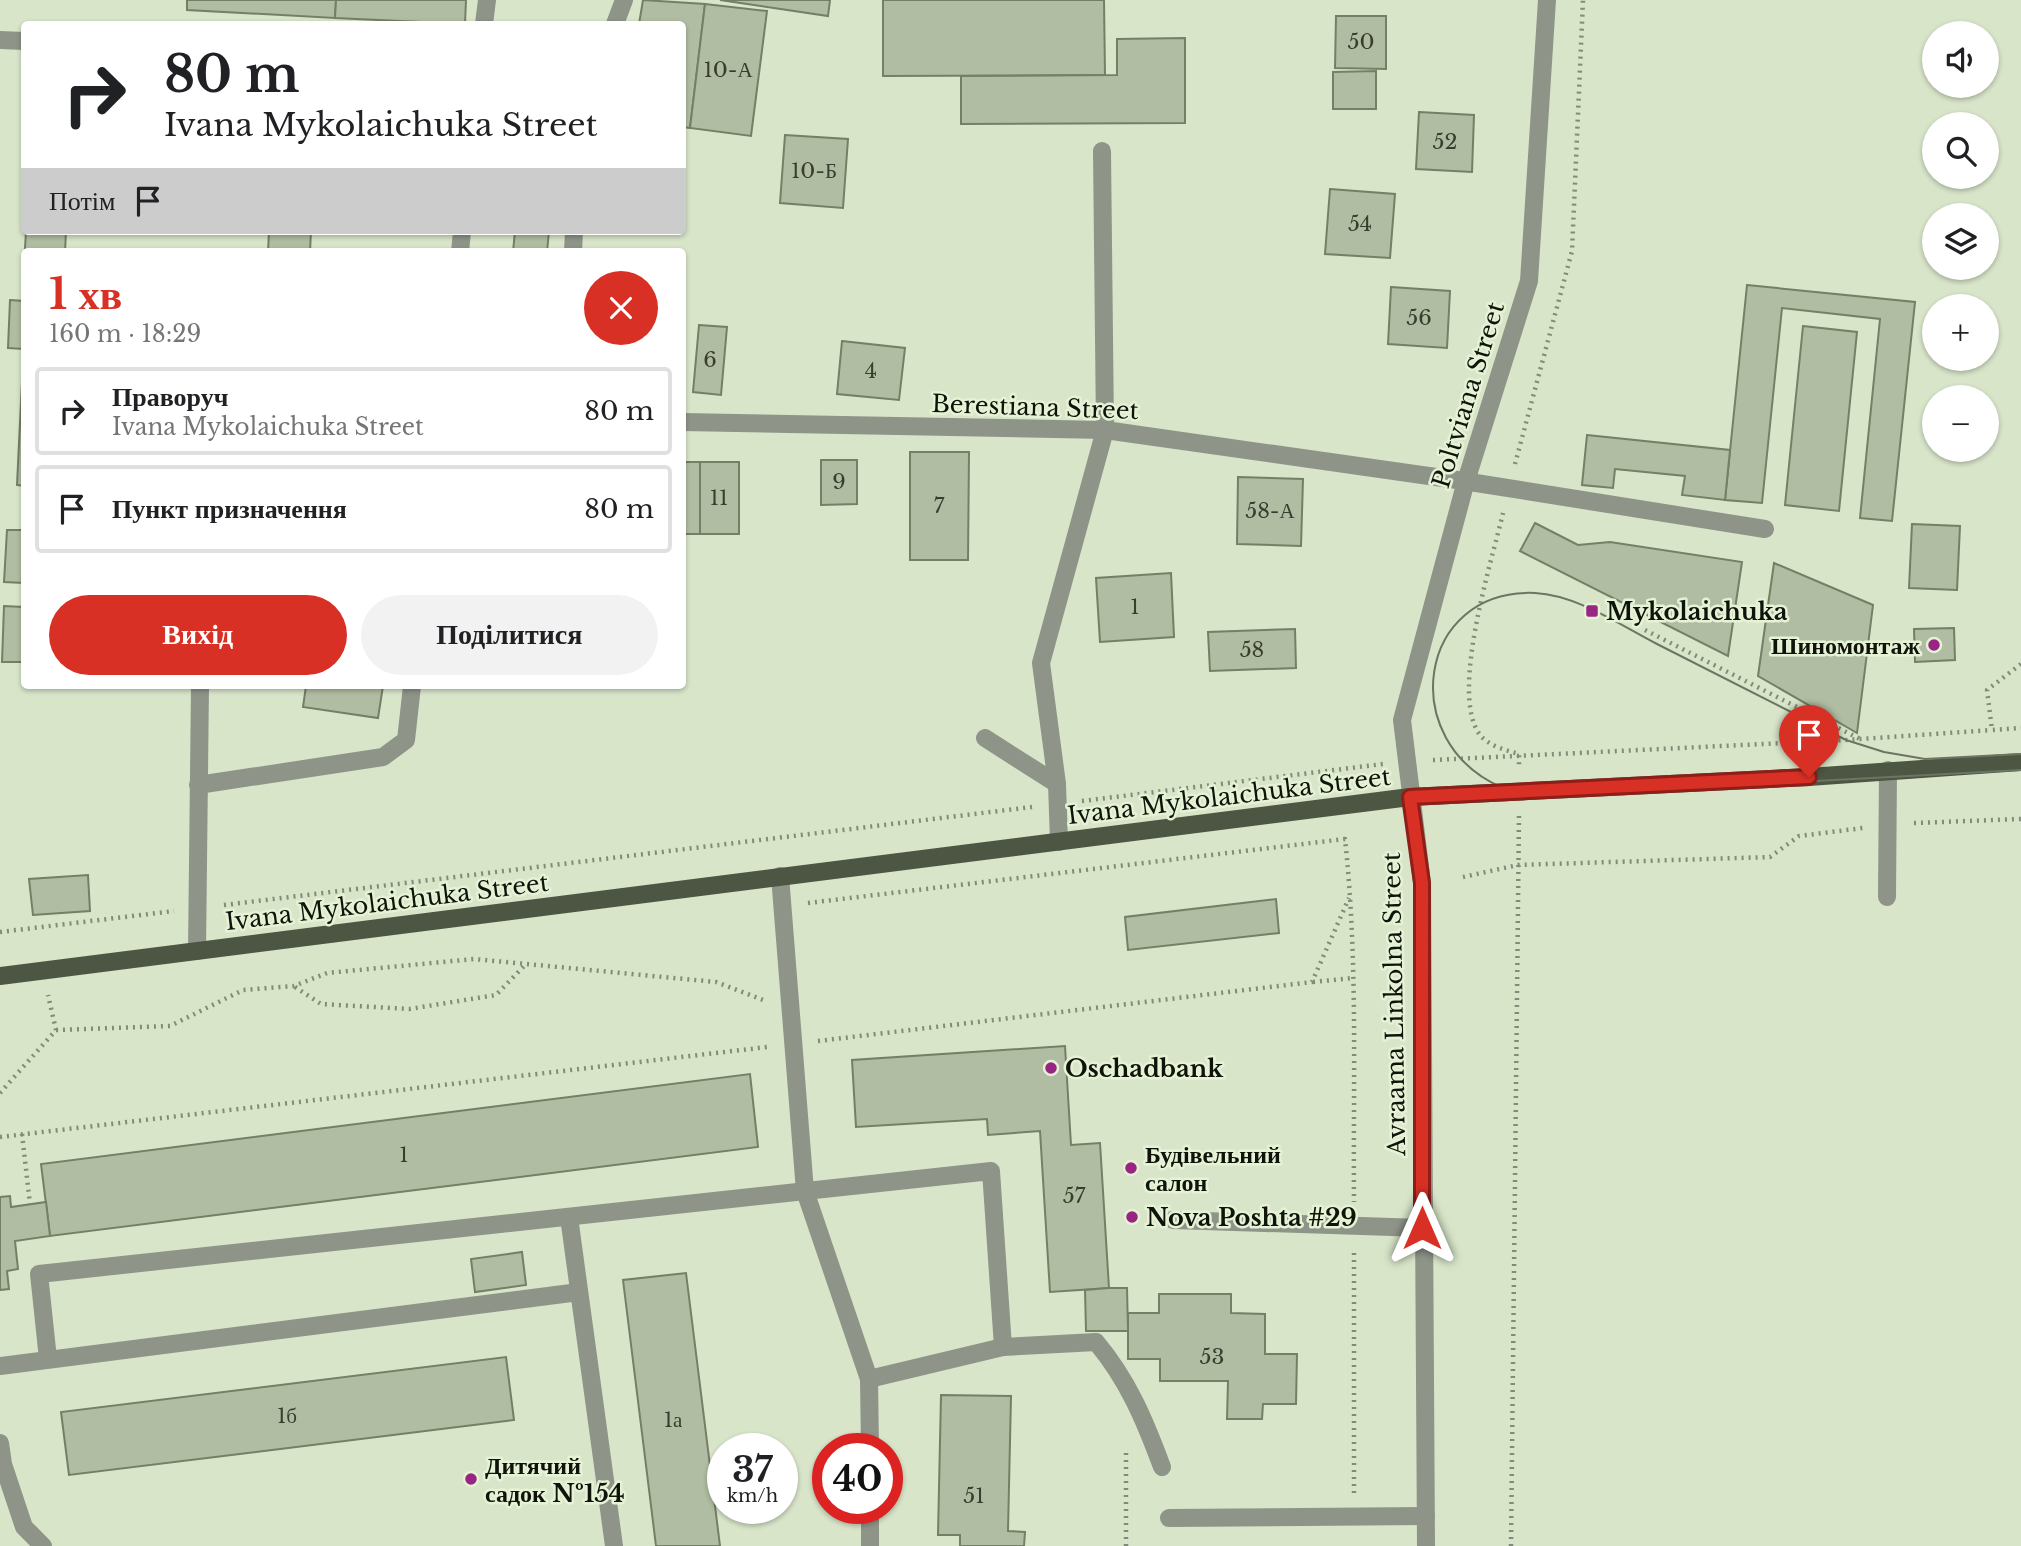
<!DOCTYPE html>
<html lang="uk">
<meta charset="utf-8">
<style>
body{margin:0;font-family:"Libre Baskerville",serif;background:#f2f2f2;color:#202124;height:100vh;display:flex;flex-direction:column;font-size:26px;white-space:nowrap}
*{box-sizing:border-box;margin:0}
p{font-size:23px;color:#757577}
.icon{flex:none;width:38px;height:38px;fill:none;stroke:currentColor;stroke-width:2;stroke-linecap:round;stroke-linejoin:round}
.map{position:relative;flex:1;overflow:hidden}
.drawer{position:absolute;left:21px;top:248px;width:665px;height:441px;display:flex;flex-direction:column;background:#fff;border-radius:7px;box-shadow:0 2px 5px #0004}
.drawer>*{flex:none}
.banner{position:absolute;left:21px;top:21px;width:665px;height:214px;border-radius:7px;box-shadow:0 2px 5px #0004;background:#fff;color:#202124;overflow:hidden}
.tools{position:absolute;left:1922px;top:21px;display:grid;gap:14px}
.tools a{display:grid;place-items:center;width:77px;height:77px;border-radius:50%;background:#fff;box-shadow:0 2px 5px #0004;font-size:35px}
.speed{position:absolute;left:707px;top:1433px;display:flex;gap:14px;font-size:35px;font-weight:700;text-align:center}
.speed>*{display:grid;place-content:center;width:91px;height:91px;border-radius:50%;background:#fff;box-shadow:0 2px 5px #0004;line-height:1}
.speed small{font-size:18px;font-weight:400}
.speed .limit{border:10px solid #d22;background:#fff;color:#111}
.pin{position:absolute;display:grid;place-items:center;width:60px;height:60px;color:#fff;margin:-72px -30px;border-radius:50% 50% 50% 0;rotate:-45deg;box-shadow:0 0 7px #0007}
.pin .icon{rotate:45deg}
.me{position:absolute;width:77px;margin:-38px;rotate:0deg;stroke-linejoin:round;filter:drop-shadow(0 0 5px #0008)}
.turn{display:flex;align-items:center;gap:24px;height:147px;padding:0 28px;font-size:32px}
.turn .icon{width:91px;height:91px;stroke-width:2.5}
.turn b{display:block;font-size:49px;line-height:60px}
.then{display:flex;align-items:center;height:66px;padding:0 28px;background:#0003;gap:14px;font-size:26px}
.round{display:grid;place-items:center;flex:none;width:74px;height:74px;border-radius:37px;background:#f2f2f2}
.overview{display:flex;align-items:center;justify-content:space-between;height:119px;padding:0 28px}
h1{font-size:42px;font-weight:700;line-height:52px;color:#d93025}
.button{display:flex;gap:14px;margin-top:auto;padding:14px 28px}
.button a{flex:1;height:80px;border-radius:42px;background:#d93025;color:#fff;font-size:28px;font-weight:700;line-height:80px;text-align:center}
.button a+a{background:#f2f2f2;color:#202124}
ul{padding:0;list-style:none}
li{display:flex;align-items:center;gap:21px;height:88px;margin:0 14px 10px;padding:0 14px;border:4px solid #e0e0e0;border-radius:7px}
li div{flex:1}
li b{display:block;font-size:26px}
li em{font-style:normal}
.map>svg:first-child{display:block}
.building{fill:#b1bda2;stroke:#747f66;stroke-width:2}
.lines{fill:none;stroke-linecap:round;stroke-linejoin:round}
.path{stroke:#828b77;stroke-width:4.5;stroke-dasharray:2 5;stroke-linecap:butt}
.minor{stroke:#8e9488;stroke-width:18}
.major{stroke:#4d5642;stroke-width:18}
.tram{stroke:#6c7562;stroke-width:2}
.route-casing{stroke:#8d1f18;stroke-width:18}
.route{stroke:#d93025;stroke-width:12}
.poi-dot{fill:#992582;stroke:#e5f2d6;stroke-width:2.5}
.labels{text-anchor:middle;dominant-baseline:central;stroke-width:5;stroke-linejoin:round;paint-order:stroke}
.number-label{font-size:21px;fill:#383e2f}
.street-label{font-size:24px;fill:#0f1309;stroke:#e5f2d6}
.poi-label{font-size:24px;font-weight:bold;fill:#0f1309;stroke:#e5f2d6;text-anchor:start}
</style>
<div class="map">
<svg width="2021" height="1546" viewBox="0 0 2021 1546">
<rect width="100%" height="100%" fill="#d8e5c9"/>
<g class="building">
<polygon points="187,0 336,0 335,18 187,10"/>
<polygon points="336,0 466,0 465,24 335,18"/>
<polygon points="643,0 705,4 690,128 682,127 682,24 639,24"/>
<polygon points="720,0 830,0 828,16"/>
<polygon points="883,0 1104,0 1105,75 883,76"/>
<polygon points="705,4 767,11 751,136 690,128"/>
<polygon points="1336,16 1386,16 1386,69 1335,68"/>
<polygon points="1185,38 1185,123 961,124 961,76 1117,75 1117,39"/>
<polygon points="1376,71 1376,109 1333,109 1333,72"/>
<polygon points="1419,112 1474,115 1472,172 1416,169"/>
<polygon points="785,135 848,139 843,208 780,203"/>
<polygon points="1330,189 1395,194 1390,258 1325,254"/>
<polygon points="26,231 66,231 65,252 24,252 24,282 23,282"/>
<polygon points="269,231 311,231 310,252 268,252"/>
<polygon points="515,231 549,231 547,252 513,252"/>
<polygon points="1747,285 1915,302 1892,521 1860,518 1880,319 1782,308 1762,503 1725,500"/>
<polygon points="1391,287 1450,291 1447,348 1388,344"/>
<polygon points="10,300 24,301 24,349 8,348"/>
<polygon points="699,325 727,327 721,395 693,392"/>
<polygon points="1803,326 1857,332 1839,511 1785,505"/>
<polygon points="842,341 905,348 899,400 837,394"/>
<polygon points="22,382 24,382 24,486 17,485"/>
<polygon points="1587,435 1730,450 1725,500 1682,495 1685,476 1615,469 1613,488 1582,485"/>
<polygon points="910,452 969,452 968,560 910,560"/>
<polygon points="821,460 857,460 857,504 821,505"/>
<rect x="682" y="462" width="18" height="72"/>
<rect x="700" y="462" width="39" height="72"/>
<polygon points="1238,477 1303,479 1301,546 1237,544"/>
<polygon points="1535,523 1578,545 1610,542 1742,562 1728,656 1520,551"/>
<polygon points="1912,524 1960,526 1957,590 1909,588"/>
<polygon points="7,530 24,530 24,583 4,582"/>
<polygon points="1774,563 1873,605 1857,733 1758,676"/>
<polygon points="1171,573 1174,637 1100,642 1096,578"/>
<polygon points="4,606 24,607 24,662 2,662"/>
<polygon points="1954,628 1955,660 1915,662 1914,629"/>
<polygon points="1295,629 1296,668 1210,671 1208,632"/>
<polygon points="306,686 383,686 378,718 303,707"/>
<polygon points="88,875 90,911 33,915 29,879"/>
<polygon points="1276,899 1279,933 1128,950 1125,917"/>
<polygon points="1065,1046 1071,1145 1100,1143 1109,1288 1050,1292 1040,1131 988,1135 987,1119 856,1127 852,1060"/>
<polygon points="750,1074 758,1147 50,1236 41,1164"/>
<polygon points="10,1196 11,1207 46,1202 50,1236 15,1241 18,1269 7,1271 9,1289 0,1290 0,1197"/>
<polygon points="522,1252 526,1285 475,1292 471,1259"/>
<polygon points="686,1273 720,1546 656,1546 623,1280"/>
<polygon points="1109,1288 1127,1288 1128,1331 1086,1331 1085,1290"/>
<polygon points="1159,1294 1231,1294 1231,1313 1265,1314 1265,1354 1297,1354 1296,1404 1263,1404 1262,1419 1227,1419 1228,1381 1160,1381 1160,1359 1128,1359 1128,1313 1159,1313"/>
<polygon points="506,1357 514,1420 69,1475 61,1412"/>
<polygon points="941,1395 1011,1396 1008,1531 1025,1532 1024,1546 960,1546 960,1535 938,1535"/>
</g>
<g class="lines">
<g class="path">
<polyline points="1515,464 1572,251 1583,0"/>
<path d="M1503,513C1492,561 1449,694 1480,735C1489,746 1505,750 1519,754V765"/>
<polyline points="1645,630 1860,739"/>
<polyline points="2021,664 1987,690 1992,730 2021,728"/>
<polyline points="1433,760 1846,740 1992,730"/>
<polyline points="1082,801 1383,764"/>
<polyline points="1914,823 2021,819"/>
<polyline points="1463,877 1518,865 1770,857 1799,836 1863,828"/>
<path d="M808,903L1345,839C1358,959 1353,1081 1354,1202"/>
<polyline points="224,905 1032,807"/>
<polyline points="0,932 174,911"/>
<polyline points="1313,982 1353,978"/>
<polyline points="295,987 321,1004 409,1009 496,995 525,965"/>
<polyline points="56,1030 170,1026 243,990 294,986 327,973 474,959 716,982 763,1000"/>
<polyline points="818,1041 1312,982 1349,898"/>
<polyline points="0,1093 56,1030 48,995"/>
<polyline points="22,1134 30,1204"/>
<polyline points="0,1137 767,1047"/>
<polyline points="1354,1253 1354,1493"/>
<polyline points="1126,1546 1126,1452"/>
<polyline points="1511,1546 1519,815"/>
</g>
<g class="minor">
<polyline points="484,24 487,0"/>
<polyline points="615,24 624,0"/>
<polyline points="0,40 24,41"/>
<polyline points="460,252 462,231"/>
<polyline points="573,252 574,231"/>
<polyline points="682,422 1105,430 1457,480 1765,529"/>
<polyline points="985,738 1057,784"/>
<polyline points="198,785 383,757 406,740 412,686"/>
<polyline points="1059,842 1057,784 1041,663 1105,430 1102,151"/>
<polyline points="780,876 805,1191 869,1379 870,1449"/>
<polyline points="1887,897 1888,770"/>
<polyline points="197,951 200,686"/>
<polyline points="569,1217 614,1546"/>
<polyline points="1173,1220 1422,1228"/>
<path d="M48,1359L39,1274L991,1171L1003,1347L1096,1342C1128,1380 1145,1421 1162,1467"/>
<polyline points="0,1366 579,1292"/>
<polyline points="869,1379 1003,1347"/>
<polyline points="0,1443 3,1464 24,1527 43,1546"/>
<polyline points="870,1508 870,1546"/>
<polyline points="1169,1518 1426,1516"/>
<polyline points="1426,1546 1422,883 1402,720 1466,481 1529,281 1547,0"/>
</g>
<polyline class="major" points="0,976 1410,797 1809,777 2021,762"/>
<path class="tram" d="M2021,754L1925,759L1884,752L1846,740C1783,708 1720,676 1657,644C1620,625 1577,595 1535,593C1417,588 1395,742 1503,788C1514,793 1528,793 1539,796L2021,770"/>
</g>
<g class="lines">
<defs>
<polyline id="route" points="1422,1228 1422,883 1410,797 1809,777"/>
</defs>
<use href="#route" class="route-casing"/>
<use href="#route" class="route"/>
</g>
<g class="poi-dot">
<rect x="1585" y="604" width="14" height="14" rx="3.5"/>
<circle cx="1934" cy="645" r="7"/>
<circle cx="1051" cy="1068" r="7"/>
<circle cx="1131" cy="1168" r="7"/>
<circle cx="1132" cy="1217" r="7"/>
<circle cx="471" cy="1479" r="7"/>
</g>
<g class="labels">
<g class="number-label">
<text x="1361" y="42">50</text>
<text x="728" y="70">10-А</text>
<text x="1445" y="142">52</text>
<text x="814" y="171">10-Б</text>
<text x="1360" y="224">54</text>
<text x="1419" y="318">56</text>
<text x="710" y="360">6</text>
<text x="871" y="371">4</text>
<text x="839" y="482">9</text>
<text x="719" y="498">11</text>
<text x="939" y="506">7</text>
<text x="1270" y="511">58-А</text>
<text x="1135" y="607">1</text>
<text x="1252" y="650">58</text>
<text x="404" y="1155">1</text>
<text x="1074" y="1196">57</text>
<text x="1212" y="1357">53</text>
<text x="287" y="1416">1б</text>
<text x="673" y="1420">1а</text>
<text x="974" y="1496">51</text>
</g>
<g class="street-label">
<text transform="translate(1468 395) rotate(-73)">Poltviana Street</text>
<text transform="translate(1035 407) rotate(2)">Berestiana Street</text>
<text transform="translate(1229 796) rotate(-7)">Ivana Mykolaichuka Street</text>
<text transform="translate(387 902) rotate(-7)">Ivana Mykolaichuka Street</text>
<text transform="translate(1394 1004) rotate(-91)">Avraama Linkolna Street</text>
</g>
<g class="poi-label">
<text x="1606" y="611">Mykolaichuka</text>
<text x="1920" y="645" text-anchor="end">Шиномонтаж</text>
<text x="1065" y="1068">Oschadbank</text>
<text x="1145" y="1154">Будівельний<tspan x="1145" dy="28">салон</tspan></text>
<text x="1146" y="1217">Nova Poshta #29</text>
<text x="485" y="1465">Дитячий<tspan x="485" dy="28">садок №154</tspan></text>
</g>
</g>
</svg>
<div class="tools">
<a><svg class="icon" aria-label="sound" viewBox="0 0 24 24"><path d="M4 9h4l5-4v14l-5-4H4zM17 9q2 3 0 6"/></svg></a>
<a><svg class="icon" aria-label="search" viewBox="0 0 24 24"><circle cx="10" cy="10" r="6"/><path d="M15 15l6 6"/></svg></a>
<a><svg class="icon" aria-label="layers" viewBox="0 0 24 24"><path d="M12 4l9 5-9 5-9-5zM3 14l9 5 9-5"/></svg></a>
<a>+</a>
<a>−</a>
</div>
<div class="speed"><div>37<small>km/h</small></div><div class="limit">40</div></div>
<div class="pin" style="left:1809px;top:777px;background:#d93025"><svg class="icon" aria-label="arrive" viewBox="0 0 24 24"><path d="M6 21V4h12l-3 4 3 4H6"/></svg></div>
<svg class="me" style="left:1422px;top:1228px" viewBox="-20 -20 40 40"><path d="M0-17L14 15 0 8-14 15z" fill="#d93025" stroke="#fff" stroke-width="4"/></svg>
<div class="banner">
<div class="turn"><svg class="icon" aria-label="right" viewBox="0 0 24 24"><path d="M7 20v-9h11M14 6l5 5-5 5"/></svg><div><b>80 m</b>Ivana Mykolaichuka Street</div></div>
<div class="then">Потім<svg class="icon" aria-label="arrive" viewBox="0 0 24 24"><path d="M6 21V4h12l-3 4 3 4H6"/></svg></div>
</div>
<section class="drawer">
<div class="overview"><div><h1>1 хв</h1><p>160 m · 18:29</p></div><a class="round" style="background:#d93025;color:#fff"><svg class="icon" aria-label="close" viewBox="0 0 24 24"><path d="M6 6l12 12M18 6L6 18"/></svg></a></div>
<ul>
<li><svg class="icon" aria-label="right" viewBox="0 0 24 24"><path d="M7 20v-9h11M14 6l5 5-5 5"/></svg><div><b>Праворуч</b><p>Ivana Mykolaichuka Street</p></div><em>80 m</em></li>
<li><svg class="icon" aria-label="arrive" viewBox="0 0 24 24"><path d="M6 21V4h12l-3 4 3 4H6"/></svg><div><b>Пункт призначення</b></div><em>80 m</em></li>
</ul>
<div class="button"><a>Вихід</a><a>Поділитися</a></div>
</section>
</div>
